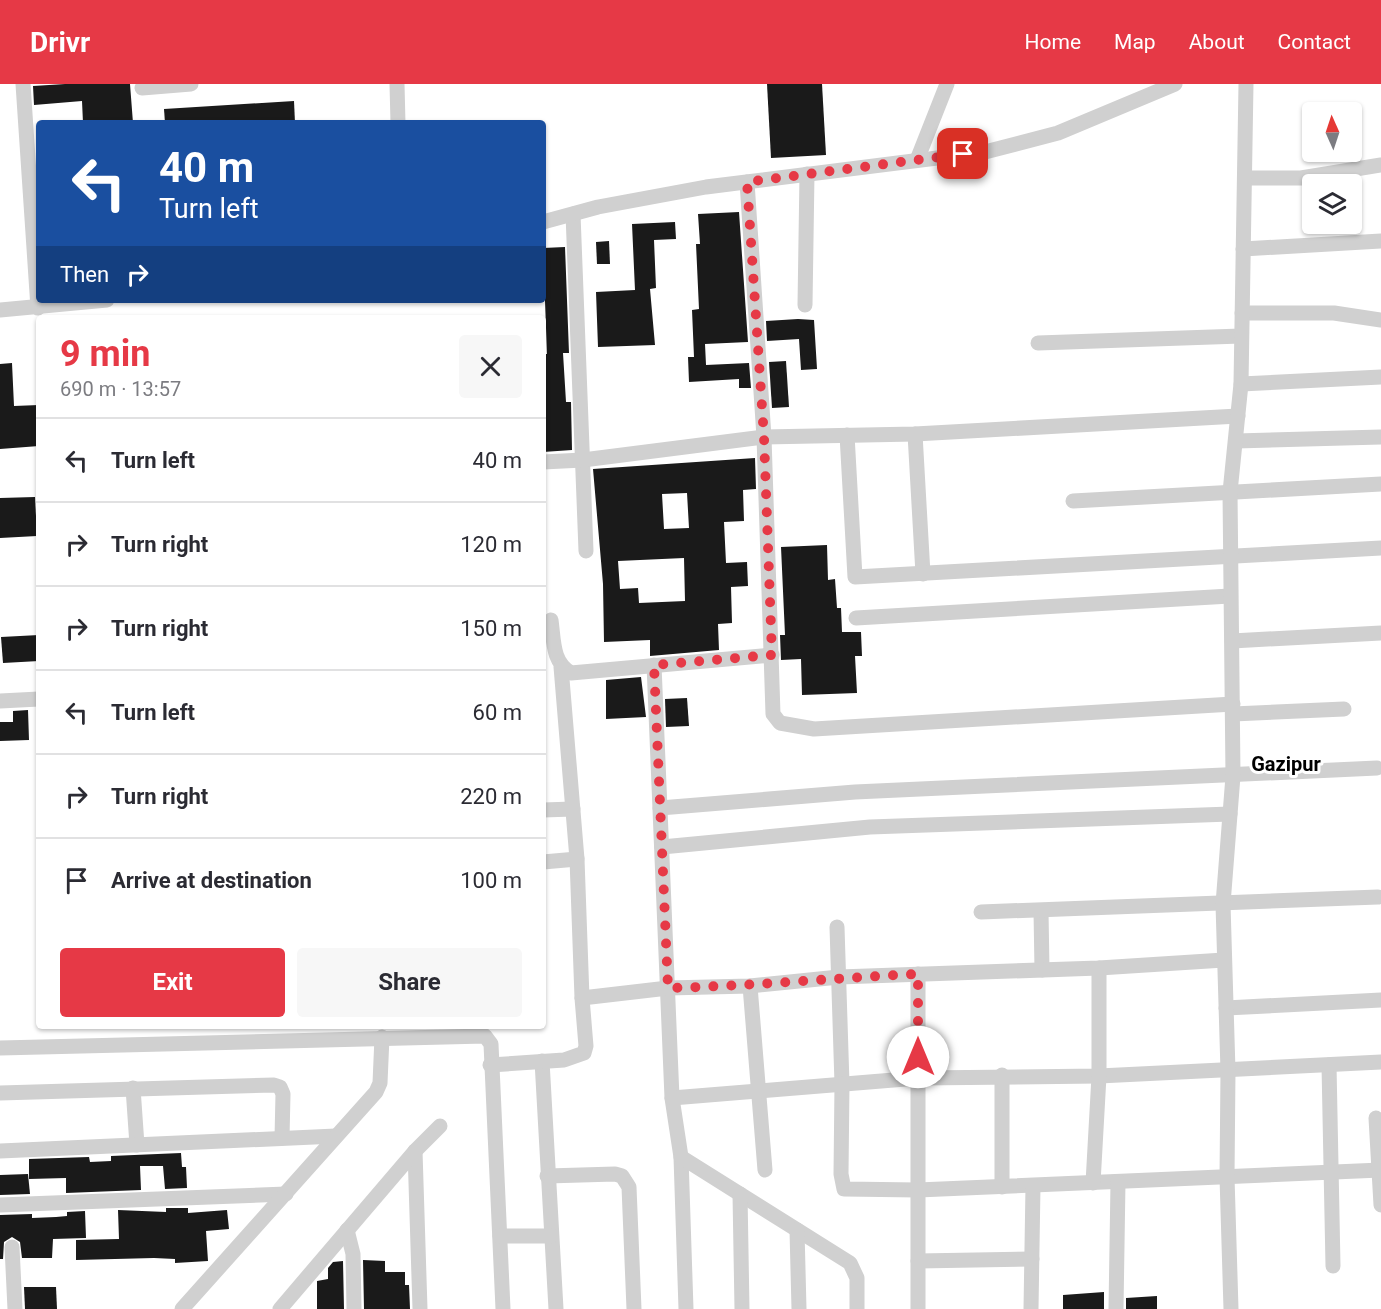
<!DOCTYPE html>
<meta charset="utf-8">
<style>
body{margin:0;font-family:Roboto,sans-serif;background:#f7f7f7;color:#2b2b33;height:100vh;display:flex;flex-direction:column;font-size:22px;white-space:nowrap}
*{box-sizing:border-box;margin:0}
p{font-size:20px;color:#7c7c81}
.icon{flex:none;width:33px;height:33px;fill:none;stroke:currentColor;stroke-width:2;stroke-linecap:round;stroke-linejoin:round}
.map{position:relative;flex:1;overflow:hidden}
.side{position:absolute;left:36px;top:231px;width:510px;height:714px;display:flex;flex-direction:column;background:#fff;border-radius:6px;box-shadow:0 2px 4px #0004}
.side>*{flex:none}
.hud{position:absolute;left:36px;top:36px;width:510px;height:183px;border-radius:6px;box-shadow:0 2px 4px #0004;background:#1a4fa0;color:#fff;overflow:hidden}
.needle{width:39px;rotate:357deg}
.controls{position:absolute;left:1302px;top:18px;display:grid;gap:12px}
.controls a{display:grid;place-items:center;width:60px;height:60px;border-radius:6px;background:#fff;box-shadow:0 2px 4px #0004;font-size:30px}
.pin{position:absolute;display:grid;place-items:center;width:51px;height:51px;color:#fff;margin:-26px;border-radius:12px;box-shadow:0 3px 9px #0006}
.me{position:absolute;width:66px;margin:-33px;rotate:0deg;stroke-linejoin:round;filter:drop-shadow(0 0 4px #0008)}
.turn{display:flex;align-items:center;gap:21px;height:126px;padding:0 24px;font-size:27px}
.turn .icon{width:78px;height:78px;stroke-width:2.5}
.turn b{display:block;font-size:42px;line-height:51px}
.then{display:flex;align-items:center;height:57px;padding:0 24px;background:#0003;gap:12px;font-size:22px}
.round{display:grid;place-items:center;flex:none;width:63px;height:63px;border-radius:6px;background:#f7f7f7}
.summary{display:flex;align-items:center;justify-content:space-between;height:102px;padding:0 24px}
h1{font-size:36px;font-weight:700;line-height:45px;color:#e63946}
.cta{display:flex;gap:12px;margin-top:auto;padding:12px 24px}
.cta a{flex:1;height:69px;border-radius:6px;background:#e63946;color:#fff;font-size:24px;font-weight:700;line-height:69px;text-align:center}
.cta a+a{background:#f7f7f7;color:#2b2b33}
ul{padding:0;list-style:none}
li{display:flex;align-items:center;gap:18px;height:84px;padding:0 24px;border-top:2px solid #e1e1e2}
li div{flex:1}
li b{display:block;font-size:22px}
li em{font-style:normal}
header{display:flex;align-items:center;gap:36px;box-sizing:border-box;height:84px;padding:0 30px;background:#e63946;color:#fff}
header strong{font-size:28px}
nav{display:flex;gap:33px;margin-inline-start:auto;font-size:21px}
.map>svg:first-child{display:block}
.building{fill:#1a1a1a;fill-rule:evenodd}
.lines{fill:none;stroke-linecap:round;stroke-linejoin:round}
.minor{stroke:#d0d0d0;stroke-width:15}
.route{stroke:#e63946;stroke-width:10;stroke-dasharray:0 18}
.labels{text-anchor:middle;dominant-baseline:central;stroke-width:6;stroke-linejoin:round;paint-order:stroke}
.neighbourhood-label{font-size:20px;font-weight:bold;fill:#000;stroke:#fff}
</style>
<header>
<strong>Drivr</strong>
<nav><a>Home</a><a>Map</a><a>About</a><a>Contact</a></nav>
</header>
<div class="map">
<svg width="1381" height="1225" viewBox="0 0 1381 1225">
<rect width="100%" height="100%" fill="#fff"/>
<g class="building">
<polygon points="65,0 130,0 133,39 83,39 82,17 34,21 33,2"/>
<polygon points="767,0 822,0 826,71 771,74"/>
<polygon points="294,17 295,39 165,39 164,25"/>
<polygon points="739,128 748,258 705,260 706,281 749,279 751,304 739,304 739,295 689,298 688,273 694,273 692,226 699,225 696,160 700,160 698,130"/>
<polygon points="675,138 676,155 654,156 656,204 650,205 655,261 598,263 596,208 635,206 632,140"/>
<polygon points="609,157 610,180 597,180 596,158"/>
<polygon points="565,163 569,269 563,269 566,318 571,318 572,366 543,368 543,270 547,270 543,164"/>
<polygon points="798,235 814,236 817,285 801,286 799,255 767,257 766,237"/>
<polygon points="786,277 789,323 772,324 769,278"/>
<polygon points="12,279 14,322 39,321 39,362 0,365 0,280"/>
<path d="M755,374L756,405L743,406L744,437L724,438L726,479L747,478L748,502L731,503L732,539L718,540L719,566L650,572V556L604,558L603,500L593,385ZM687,409L689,444L664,445L662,410ZM684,474L685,517L639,519L638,504L620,505L618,477Z"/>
<polygon points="35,413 37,452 0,454 0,414"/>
<polygon points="827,461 828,496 835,495 837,524 841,524 842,548 861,548 862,572 855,572 857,609 802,611 801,575 781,576 780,551 785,551 781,463"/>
<polygon points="39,551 39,577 3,579 1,553"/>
<polygon points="641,593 646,633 606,635 606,596"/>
<polygon points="687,614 689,642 666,643 665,615"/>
<polygon points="28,626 29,656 0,657 0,638 13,638 13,627"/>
<polygon points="181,1069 182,1083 186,1083 187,1104 165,1105 163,1082 140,1082 141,1106 66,1109 66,1094 29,1095 29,1075 89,1073 90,1078 111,1077 111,1072"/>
<polygon points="28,1090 30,1110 0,1111 0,1091"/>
<polygon points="166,1124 188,1124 188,1129 227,1126 229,1145 206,1147 208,1177 175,1179 175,1175 154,1174 76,1176 76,1156 119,1155 118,1126 166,1128"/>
<polygon points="85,1127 86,1154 53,1155 52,1174 22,1174 20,1158 12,1153 4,1158 3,1175 0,1175 0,1131 32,1130 32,1134 56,1133 67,1132 67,1128"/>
<polygon points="363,1176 385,1177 385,1188 405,1188 405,1201 409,1201 410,1225 364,1225"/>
<polygon points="343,1177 344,1225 317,1225 317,1197 328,1195 328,1184 333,1178"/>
<polygon points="24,1203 56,1203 57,1225 25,1225"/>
<polygon points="1104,1208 1104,1225 1063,1225 1063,1211"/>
<polygon points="1157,1212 1157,1225 1126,1225 1126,1214"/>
</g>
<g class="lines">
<g class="minor">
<polyline points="23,0 38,224"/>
<polyline points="397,0 398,39"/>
<polyline points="142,4 191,0"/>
<polyline points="917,76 947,0"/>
<polyline points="1245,94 1301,94 1381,81"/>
<polyline points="747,98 764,353 773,630 780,639 814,645 1233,620"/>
<polyline points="573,130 586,467"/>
<polyline points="543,138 598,123 706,103 985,68 1058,49 1175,0"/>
<polyline points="1243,165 1381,157"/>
<polyline points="805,221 807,90"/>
<polyline points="0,226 107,216"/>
<polyline points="1242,229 1334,229 1381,236"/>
<polyline points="1038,259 1241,252"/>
<polyline points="1241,300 1381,293"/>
<polyline points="915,350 923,490"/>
<polyline points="847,351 855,493 1381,464"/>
<polyline points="1236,357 1381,353"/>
<polyline points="543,378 583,376 764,353 915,350 1238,332"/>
<polyline points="1073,417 1381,400"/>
<polyline points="856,534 1230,512"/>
<path d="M551,536C554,557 552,578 571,589L772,571"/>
<polyline points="1232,557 1381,549"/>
<polyline points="654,581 672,1014 681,1073 686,1225"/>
<polyline points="0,617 39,615"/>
<polyline points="1233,630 1344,625"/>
<polyline points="660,724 855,708 1377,684"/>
<polyline points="543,726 573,725"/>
<polyline points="662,763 870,743 1230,730"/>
<polyline points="543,778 577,775"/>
<polyline points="1041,827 1042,886"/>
<polyline points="981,828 1378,813"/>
<polyline points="837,843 842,1000 841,1090 844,1105 918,1106 1381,1086"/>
<polyline points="750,902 765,1086"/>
<polyline points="582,914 668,904 750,902 839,893 1099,884 1224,876"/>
<polyline points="1226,924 1381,916"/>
<polyline points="0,964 485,952 491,960 503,1225"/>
<polyline points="542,977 556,1225"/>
<polyline points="490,981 564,976 584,969 586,962 582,914 577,775 561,583"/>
<polyline points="1329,981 1333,1182"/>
<polyline points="1002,991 1002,1103"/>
<polyline points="133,1004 137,1061"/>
<polyline points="0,1009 274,1001 280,1003 283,1010 282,1054"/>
<polyline points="672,1014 918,994 1099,992 1381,978"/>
<polyline points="1376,1034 1381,1121"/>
<polyline points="0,1067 336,1052"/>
<polyline points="415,1067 420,1225"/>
<polyline points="681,1073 850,1179 857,1194 857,1225"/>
<polyline points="547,1092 615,1090 622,1092 629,1103 634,1225"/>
<polyline points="1093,1099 1099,992 1099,884"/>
<polyline points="740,1110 742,1225"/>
<polyline points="0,1121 286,1110"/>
<polyline points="347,1146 353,1170 354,1225"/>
<polyline points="797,1146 799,1225"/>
<polyline points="500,1152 551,1152"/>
<polyline points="12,1163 15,1225"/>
<polyline points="918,1177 1032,1175"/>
<polyline points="182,1225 376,1008 380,999 382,953"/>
<polyline points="280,1225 415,1067 440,1042"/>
<polyline points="918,1225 918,890"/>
<polyline points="1031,1225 1033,1102"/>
<polyline points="1116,1225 1118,1098"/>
<polyline points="1231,1225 1227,1093 1228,987 1223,820 1233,692 1230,408 1241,300 1246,0"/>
</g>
</g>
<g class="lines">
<path class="route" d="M918,973V890C834,894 751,902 668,904L654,581L772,571L764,353L747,98L963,70"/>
</g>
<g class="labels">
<g class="neighbourhood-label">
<text x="1286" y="680">Gazipur</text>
</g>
</g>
</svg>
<div class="controls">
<a><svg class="needle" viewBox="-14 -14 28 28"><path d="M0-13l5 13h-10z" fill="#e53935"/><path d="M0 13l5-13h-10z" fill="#7c7c81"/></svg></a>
<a><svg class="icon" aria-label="layers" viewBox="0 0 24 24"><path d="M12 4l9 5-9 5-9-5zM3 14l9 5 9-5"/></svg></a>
</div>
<div class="pin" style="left:963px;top:70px;background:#d93025"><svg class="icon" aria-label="arrive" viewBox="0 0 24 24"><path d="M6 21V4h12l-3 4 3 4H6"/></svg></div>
<svg class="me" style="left:918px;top:973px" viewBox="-20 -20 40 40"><circle r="19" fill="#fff"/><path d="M0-13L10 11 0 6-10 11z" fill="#e63946"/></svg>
<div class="hud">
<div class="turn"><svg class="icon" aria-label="left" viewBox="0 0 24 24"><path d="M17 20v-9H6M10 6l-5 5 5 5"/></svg><div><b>40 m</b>Turn left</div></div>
<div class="then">Then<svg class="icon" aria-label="right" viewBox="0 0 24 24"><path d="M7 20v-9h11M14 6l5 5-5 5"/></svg></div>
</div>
<section class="side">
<div class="summary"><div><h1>9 min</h1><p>690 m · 13:57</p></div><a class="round"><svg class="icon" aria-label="close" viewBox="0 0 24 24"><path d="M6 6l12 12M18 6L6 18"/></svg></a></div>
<ul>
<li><svg class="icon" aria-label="left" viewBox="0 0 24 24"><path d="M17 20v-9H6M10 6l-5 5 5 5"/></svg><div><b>Turn left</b></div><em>40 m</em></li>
<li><svg class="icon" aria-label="right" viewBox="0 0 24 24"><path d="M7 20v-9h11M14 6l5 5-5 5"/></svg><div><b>Turn right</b></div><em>120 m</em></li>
<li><svg class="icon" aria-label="right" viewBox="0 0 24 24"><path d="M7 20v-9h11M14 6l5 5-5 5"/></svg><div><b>Turn right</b></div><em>150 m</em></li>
<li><svg class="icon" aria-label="left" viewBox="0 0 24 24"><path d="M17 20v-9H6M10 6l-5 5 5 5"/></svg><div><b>Turn left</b></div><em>60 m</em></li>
<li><svg class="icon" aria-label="right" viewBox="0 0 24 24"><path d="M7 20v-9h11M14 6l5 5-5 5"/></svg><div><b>Turn right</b></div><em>220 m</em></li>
<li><svg class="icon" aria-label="arrive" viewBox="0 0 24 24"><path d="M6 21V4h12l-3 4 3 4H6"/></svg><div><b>Arrive at destination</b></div><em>100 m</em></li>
</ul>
<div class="cta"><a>Exit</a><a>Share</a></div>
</section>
</div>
